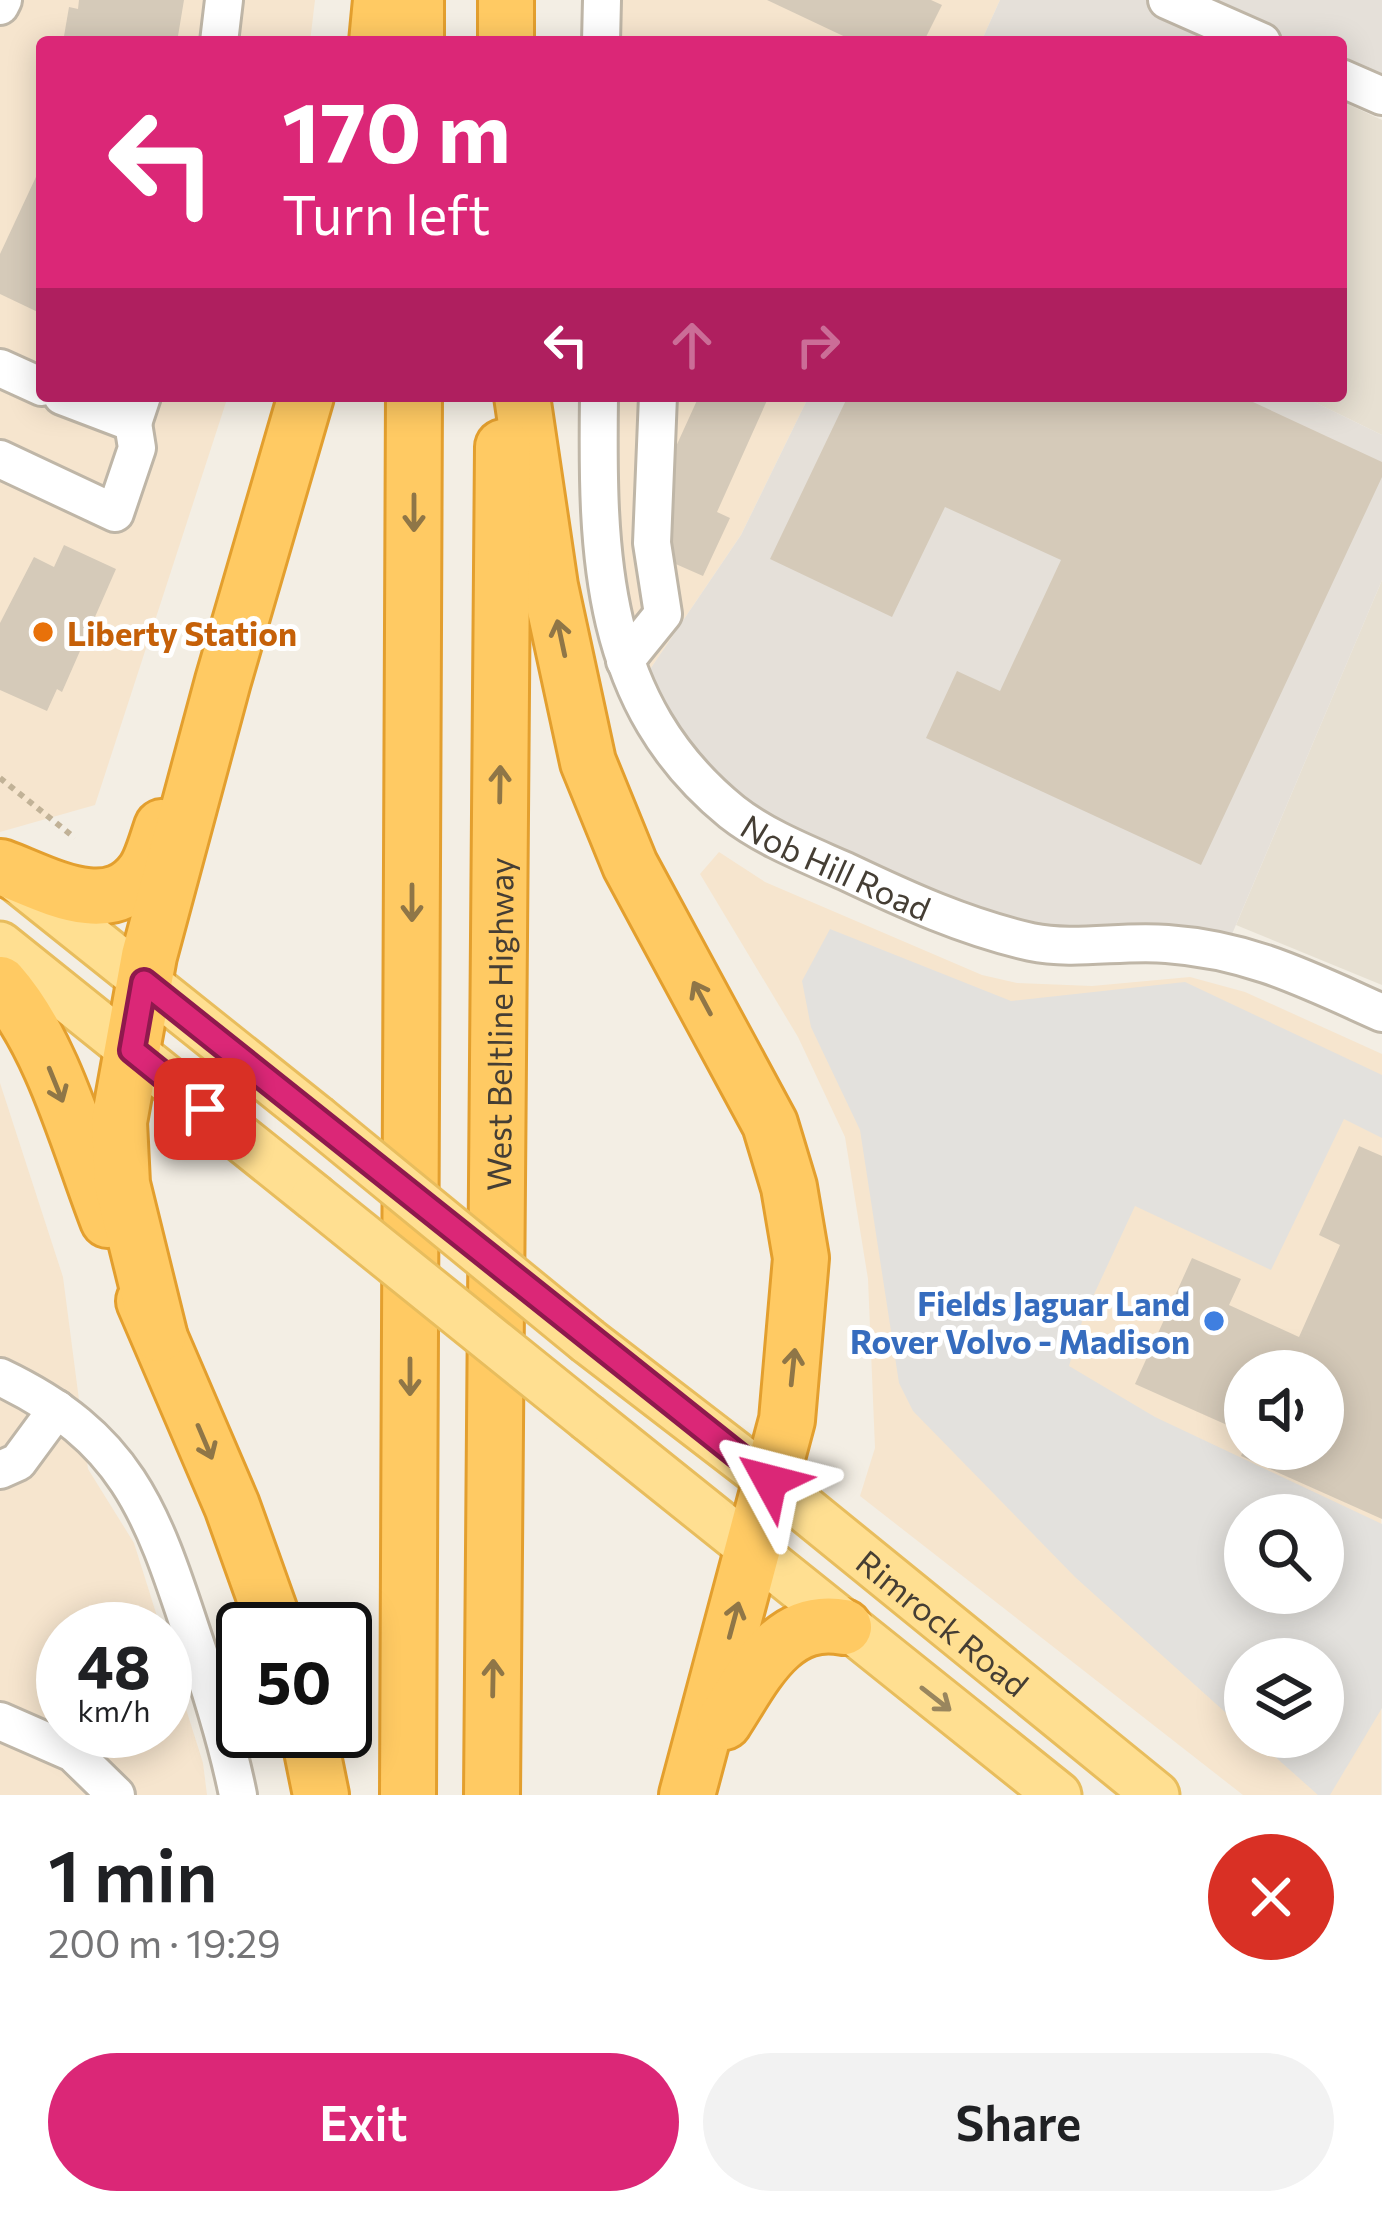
<!DOCTYPE html>
<meta charset="utf-8">
<style>
body{margin:0;font-family:Commissioner,sans-serif;background:#f2f2f2;color:#202124;height:100vh;display:flex;flex-direction:column;font-size:45px;white-space:nowrap}
*{box-sizing:border-box;margin:0}
p{font-size:39px;color:#757577}
.icon{flex:none;width:66px;height:66px;fill:none;stroke:currentColor;stroke-width:2;stroke-linecap:round;stroke-linejoin:round}
.map{position:relative;height:1795px;overflow:hidden}
.sheet{display:flex;flex-direction:column;background:#fff;flex:1}
.sheet>*{flex:none}
.banner{position:absolute;left:36px;top:36px;width:1311px;height:366px;border-radius:12px;box-shadow:0 6px 30px #0003;background:#db2777;color:#fff;overflow:hidden}
.buttons{position:absolute;left:1224px;top:1350px;display:grid;gap:24px}
.buttons a{display:grid;place-items:center;width:120px;height:120px;border-radius:50%;background:#fff;box-shadow:0 6px 30px #0003;font-size:60px}
.speed{position:absolute;left:36px;top:1602px;display:flex;gap:24px;font-size:60px;font-weight:700;text-align:center}
.speed>*{display:grid;place-content:center;width:156px;height:156px;border-radius:50%;background:#fff;box-shadow:0 6px 30px #0003;line-height:1}
.speed small{font-size:30px;font-weight:400}
.speed .limit{border:6px solid #111;border-radius:18px;background:#fff;color:#111}
.pin{position:absolute;display:grid;place-items:center;width:102px;height:102px;color:#fff;margin:-51px;border-radius:24px;box-shadow:0 6px 18px #0006}
.me{position:absolute;width:132px;margin:-66px;rotate:308deg;stroke-linejoin:round;filter:drop-shadow(0 0 9px #0008)}
.turn{display:flex;align-items:center;gap:42px;height:252px;padding:0 48px;font-size:54px}
.turn .icon{width:156px;height:156px;stroke-width:2.5}
.turn b{display:block;font-size:84px;line-height:102px}
.lanes{display:flex;align-items:center;height:114px;padding:0 48px;background:#0003;justify-content:center;gap:60px;direction:ltr}
.lanes .off{opacity:.35}
.round{display:grid;place-items:center;flex:none;width:126px;height:126px;border-radius:63px;background:#f2f2f2}
.summary{display:flex;align-items:center;justify-content:space-between;height:204px;padding:0 48px}
h1{font-size:72px;font-weight:600;line-height:90px}
.primary-button{display:flex;gap:24px;margin-top:auto;padding:24px 48px}
.primary-button a{flex:1;height:138px;border-radius:72px;background:#db2777;color:#fff;font-size:48px;font-weight:600;line-height:138px;text-align:center}
.primary-button a+a{background:#f2f2f2;color:#202124}
.map>svg:first-child{display:block}
.residential{fill:#e7e0d2}
.commercial{fill:#f6e5ce;fill-rule:evenodd}
.industrial{fill:#e5e0d9}
.parking{fill:#e3e1dd;fill-rule:evenodd}
.building{fill:#d5cab9}
.lines{fill:none;stroke-linecap:round;stroke-linejoin:round}
.minor-casing{stroke:#bfb6a7;stroke-width:42}
.major-casing{stroke:#e8bd5d;stroke-width:51}
.highway-casing{stroke:#e39f2e;stroke-width:60}
.path{stroke:#c1b297;stroke-width:6;stroke-dasharray:6 6;stroke-linecap:butt}
.minor{stroke:#fff;stroke-width:36}
.major{stroke:#ffdf91;stroke-width:45}
.highway{stroke:#ffca63;stroke-width:54}
.major-bridge-casing{stroke:#e8bd5d;stroke-width:51;stroke-linecap:butt}
.major-bridge{stroke:#ffdf91;stroke-width:45}
.oneway{stroke:#8f7647}
.oneway2{stroke:#99865e}
.route-casing{stroke:#8e194d;stroke-width:30}
.route{stroke:#db2777;stroke-width:21}
.food-dot{fill:#e8710a;stroke:#fff;stroke-width:4.5}
.shop-dot{fill:#3f7fe0;stroke:#fff;stroke-width:4.5}
.labels{text-anchor:middle;dominant-baseline:central;stroke-width:10;stroke-linejoin:round;paint-order:stroke}
.food-label{font-size:33px;font-weight:bold;fill:#c56008;stroke:#fff;text-anchor:start}
.street-label{font-size:33px;fill:#453e34;stroke:#fff}
.shop-label{font-size:33px;font-weight:bold;fill:#366cbe;stroke:#fff;text-anchor:end}
</style>
<div class="map">
<svg width="1382" height="1795" viewBox="0 0 1382 1795">
<rect width="100%" height="100%" fill="#f3eee4"/>
<g class="residential">
<polygon points="1341,101 1382,120 1382,435 1302,396 1341,396"/>
<polygon points="1382,580 1382,985 1236,925"/>
</g>
<g class="commercial">
<polygon points="0,0 315,0 310,42 42,42 42,396 228,396 95,805 0,832"/>
<polygon points="602,0 1000,0 981,42 601,42"/>
<polygon points="599,396 809,396 741,535 636,690"/>
<path d="M719,852L765,882L982,975L1017,983L1092,986L1190,977L1245,992L1382,1054L1381,1795H1243L860,1496L875,1448L868,1279L845,1137L798,1037L700,874ZM1245,1371H1323V1449H1245ZM1245,1515H1323V1593H1245ZM1245,1659H1323V1737H1245Z"/>
<polygon points="0,1083 63,1277 88,1469 134,1543 161,1629 63,1629 63,1731 165,1731 165,1642 203,1763 207,1795 0,1795"/>
</g>
<g class="industrial">
<polygon points="1000,0 1382,0 1382,96 1341,78 1341,42 981,42"/>
<polygon points="809,396 1302,396 1382,435 1382,580 1224,953 1037,943 782,842 636,690 741,535"/>
</g>
<path class="parking" d="M830,929L1011,1001L1185,982L1382,1075V1138L1344,1119L1271,1270L1135,1206L1083,1318L1069,1366L1155,1417L1382,1524V1708L1330,1795H1318L1253,1737H1323V1659H1245V1730L1075,1577L913,1411L899,1383L860,1130L811,1027L802,981ZM1245,1515H1323V1593H1245Z"/>
<g class="building">
<polygon points="79,0 184,0 177,42 63,42 69,7 78,9"/>
<polygon points="767,0 931,0 942,5 925,39 856,42"/>
<polygon points="42,164 42,314 0,294 0,254"/>
<polygon points="699,396 769,396 717,512 730,518 703,576 662,558 658,486"/>
<polygon points="848,396 1240,396 1382,462 1382,477 1201,865 926,738 957,671 1000,691 1061,560 945,507 892,617 770,559"/>
<polygon points="64,545 116,569 62,692 57,689 47,711 0,690 0,623 34,557 54,567"/>
<polygon points="1359,1146 1382,1156 1382,1519 1241,1456 1244,1449 1323,1449 1323,1371 1245,1371 1245,1433 1135,1384 1192,1258 1241,1279 1229,1305 1299,1337 1340,1245 1319,1235"/>
</g>
<g class="lines">
<defs>
<g id="minor">
<polyline points="1167,0 1262,42"/>
<polyline points="0,6 3,0"/>
<polyline points="219,42 224,0"/>
<polyline points="601,42 602,0"/>
<polyline points="1341,78 1382,96"/>
<polyline points="0,368 42,387"/>
<polyline points="62,396 133,423 142,396"/>
<path id="s1" d="M599,396C597,553 598,703 732,812C765,838 807,854 845,871C906,900 965,927 1031,942C1074,951 1123,940 1167,944C1251,950 1308,980 1382,1013"/>
<polyline points="0,459 115,513 137,448 133,423"/>
<polyline points="625,661 663,614 652,543 658,396"/>
<path d="M0,1377C126,1437 151,1509 192,1634C210,1687 227,1740 238,1795"/>
<polyline points="0,1470 18,1462 57,1409"/>
<polyline points="0,1721 73,1753 116,1795"/>
</g>
<g id="major">
<polyline points="18,880 316,1118"/>
<polyline points="0,945 314,1197"/>
<path id="s2" d="M588,1341L770,1481L1156,1795"/>
<polyline points="588,1418 1058,1795"/>
</g>
<g id="highway">
<polyline points="377,42 381,0"/>
<polyline points="416,42 416,0"/>
<polyline points="506,42 506,0"/>
<polyline points="522,396 550,586 588,762 630,865 770,1124 789,1187 801,1258 787,1420 687,1795"/>
<path d="M1,867C45,883 108,922 144,872C152,861 157,841 162,827"/>
<path d="M0,984C53,1044 79,1145 108,1220"/>
<polyline points="144,1301 232,1506 276,1629"/>
<polyline points="159,1334 122,1184 119,1122 149,956 223,681 306,396"/>
<path d="M724,1722C754,1676 781,1615 844,1627"/>
<polyline points="308,1731 321,1795"/>
<polyline points="408,1795 414,396"/>
<path id="s3" d="M492,1795L503,447"/>
</g>
</defs>
<use href="#minor" class="minor-casing"/>
<use href="#major" class="major-casing"/>
<use href="#highway" class="highway-casing"/>
<polyline class="path" points="0,778 75,838"/>
<use href="#minor" class="minor"/>
<use href="#major" class="major"/>
<use href="#highway" class="highway"/>
<defs>
<g id="major-bridge">
<polyline points="316,1118 588,1341"/>
<polyline points="314,1197 588,1418"/>
</g>
</defs>
<use href="#major-bridge" class="major-bridge-casing"/>
<use href="#major-bridge" class="major-bridge"/>
</g>
<defs><path id="oneway-shaft" d="M-6 0H5M1.5-3L5.5 0L1.5 3" fill="none" stroke-width="1.6" stroke-linecap="round" stroke-linejoin="round" transform="scale(3)"/></defs>
<g class="oneway">
<use href="#oneway-shaft" transform="translate(414 513) rotate(90)"/>
<use href="#oneway-shaft" transform="translate(561 638) rotate(-102)"/>
<use href="#oneway-shaft" transform="translate(500 784) rotate(-89)"/>
<use href="#oneway-shaft" transform="translate(412 903) rotate(90)"/>
<use href="#oneway-shaft" transform="translate(702 998) rotate(-118)"/>
<use href="#oneway-shaft" transform="translate(56 1085) rotate(68)"/>
<use href="#oneway-shaft" transform="translate(793 1367) rotate(-84)"/>
<use href="#oneway-shaft" transform="translate(410 1377) rotate(90)"/>
<use href="#oneway-shaft" transform="translate(205 1442) rotate(67)"/>
<use href="#oneway-shaft" transform="translate(734 1620) rotate(-75)"/>
<use href="#oneway-shaft" transform="translate(493 1678) rotate(-89)"/>
</g>
<use class="oneway2" href="#oneway-shaft" transform="translate(936 1699) rotate(38)"/>
<g class="lines">
<defs>
<polyline id="route" points="205,1109 132,1050 144,982 770,1481"/>
</defs>
<use href="#route" class="route-casing"/>
<use href="#route" class="route"/>
</g>
<circle class="food-dot" cx="43" cy="632" r="12"/>
<circle class="shop-dot" cx="1214" cy="1321" r="12"/>
<g class="labels">
<g class="food-label">
<text x="67" y="632">Liberty Station</text>
</g>
<g class="street-label">
<text stroke="none"><textPath href="#s1" startOffset="573">Nob Hill Road</textPath></text>
<text stroke="none"><textPath href="#s3" startOffset="771">West Beltline Highway</textPath></text>
<text stroke="none"><textPath href="#s2" startOffset="453">Rimrock Road</textPath></text>
</g>
<g class="shop-label">
<text x="1190" y="1302">Fields Jaguar Land<tspan x="1190" dy="38">Rover Volvo - Madison</tspan></text>
</g>
</g>
</svg>
<div class="buttons">
<a><svg class="icon" aria-label="sound" viewBox="0 0 24 24"><path d="M4 9h4l5-4v14l-5-4H4zM17 9q2 3 0 6"/></svg></a>
<a><svg class="icon" aria-label="search" viewBox="0 0 24 24"><circle cx="10" cy="10" r="6"/><path d="M15 15l6 6"/></svg></a>
<a><svg class="icon" aria-label="layers" viewBox="0 0 24 24"><path d="M12 4l9 5-9 5-9-5zM3 14l9 5 9-5"/></svg></a>
</div>
<div class="speed"><div>48<small>km/h</small></div><div class="limit">50</div></div>
<div class="pin" style="left:205px;top:1109px;background:#d93025"><svg class="icon" aria-label="arrive" viewBox="0 0 24 24"><path d="M6 21V4h12l-3 4 3 4H6"/></svg></div>
<svg class="me" style="left:770px;top:1481px" viewBox="-20 -20 40 40"><path d="M0-17L14 15 0 8-14 15z" fill="#db2777" stroke="#fff" stroke-width="4"/></svg>
<div class="banner">
<div class="turn"><svg class="icon" aria-label="left" viewBox="0 0 24 24"><path d="M17 20v-9H6M10 6l-5 5 5 5"/></svg><div><b>170 m</b>Turn left</div></div>
<div class="lanes"><svg class="icon" aria-label="left" viewBox="0 0 24 24"><path d="M17 20v-9H6M10 6l-5 5 5 5"/></svg><svg class="icon off" aria-label="ahead" viewBox="0 0 24 24"><path d="M12 20V5M6 11l6-6 6 6"/></svg><svg class="icon off" aria-label="right" viewBox="0 0 24 24"><path d="M7 20v-9h11M14 6l5 5-5 5"/></svg></div>
</div>
</div>
<section class="sheet">
<div class="summary"><div><h1>1 min</h1><p>200 m · 19:29</p></div><a class="round" style="background:#d93025;color:#fff"><svg class="icon" aria-label="close" viewBox="0 0 24 24"><path d="M6 6l12 12M18 6L6 18"/></svg></a></div>
<div class="primary-button"><a>Exit</a><a>Share</a></div>
</section>
